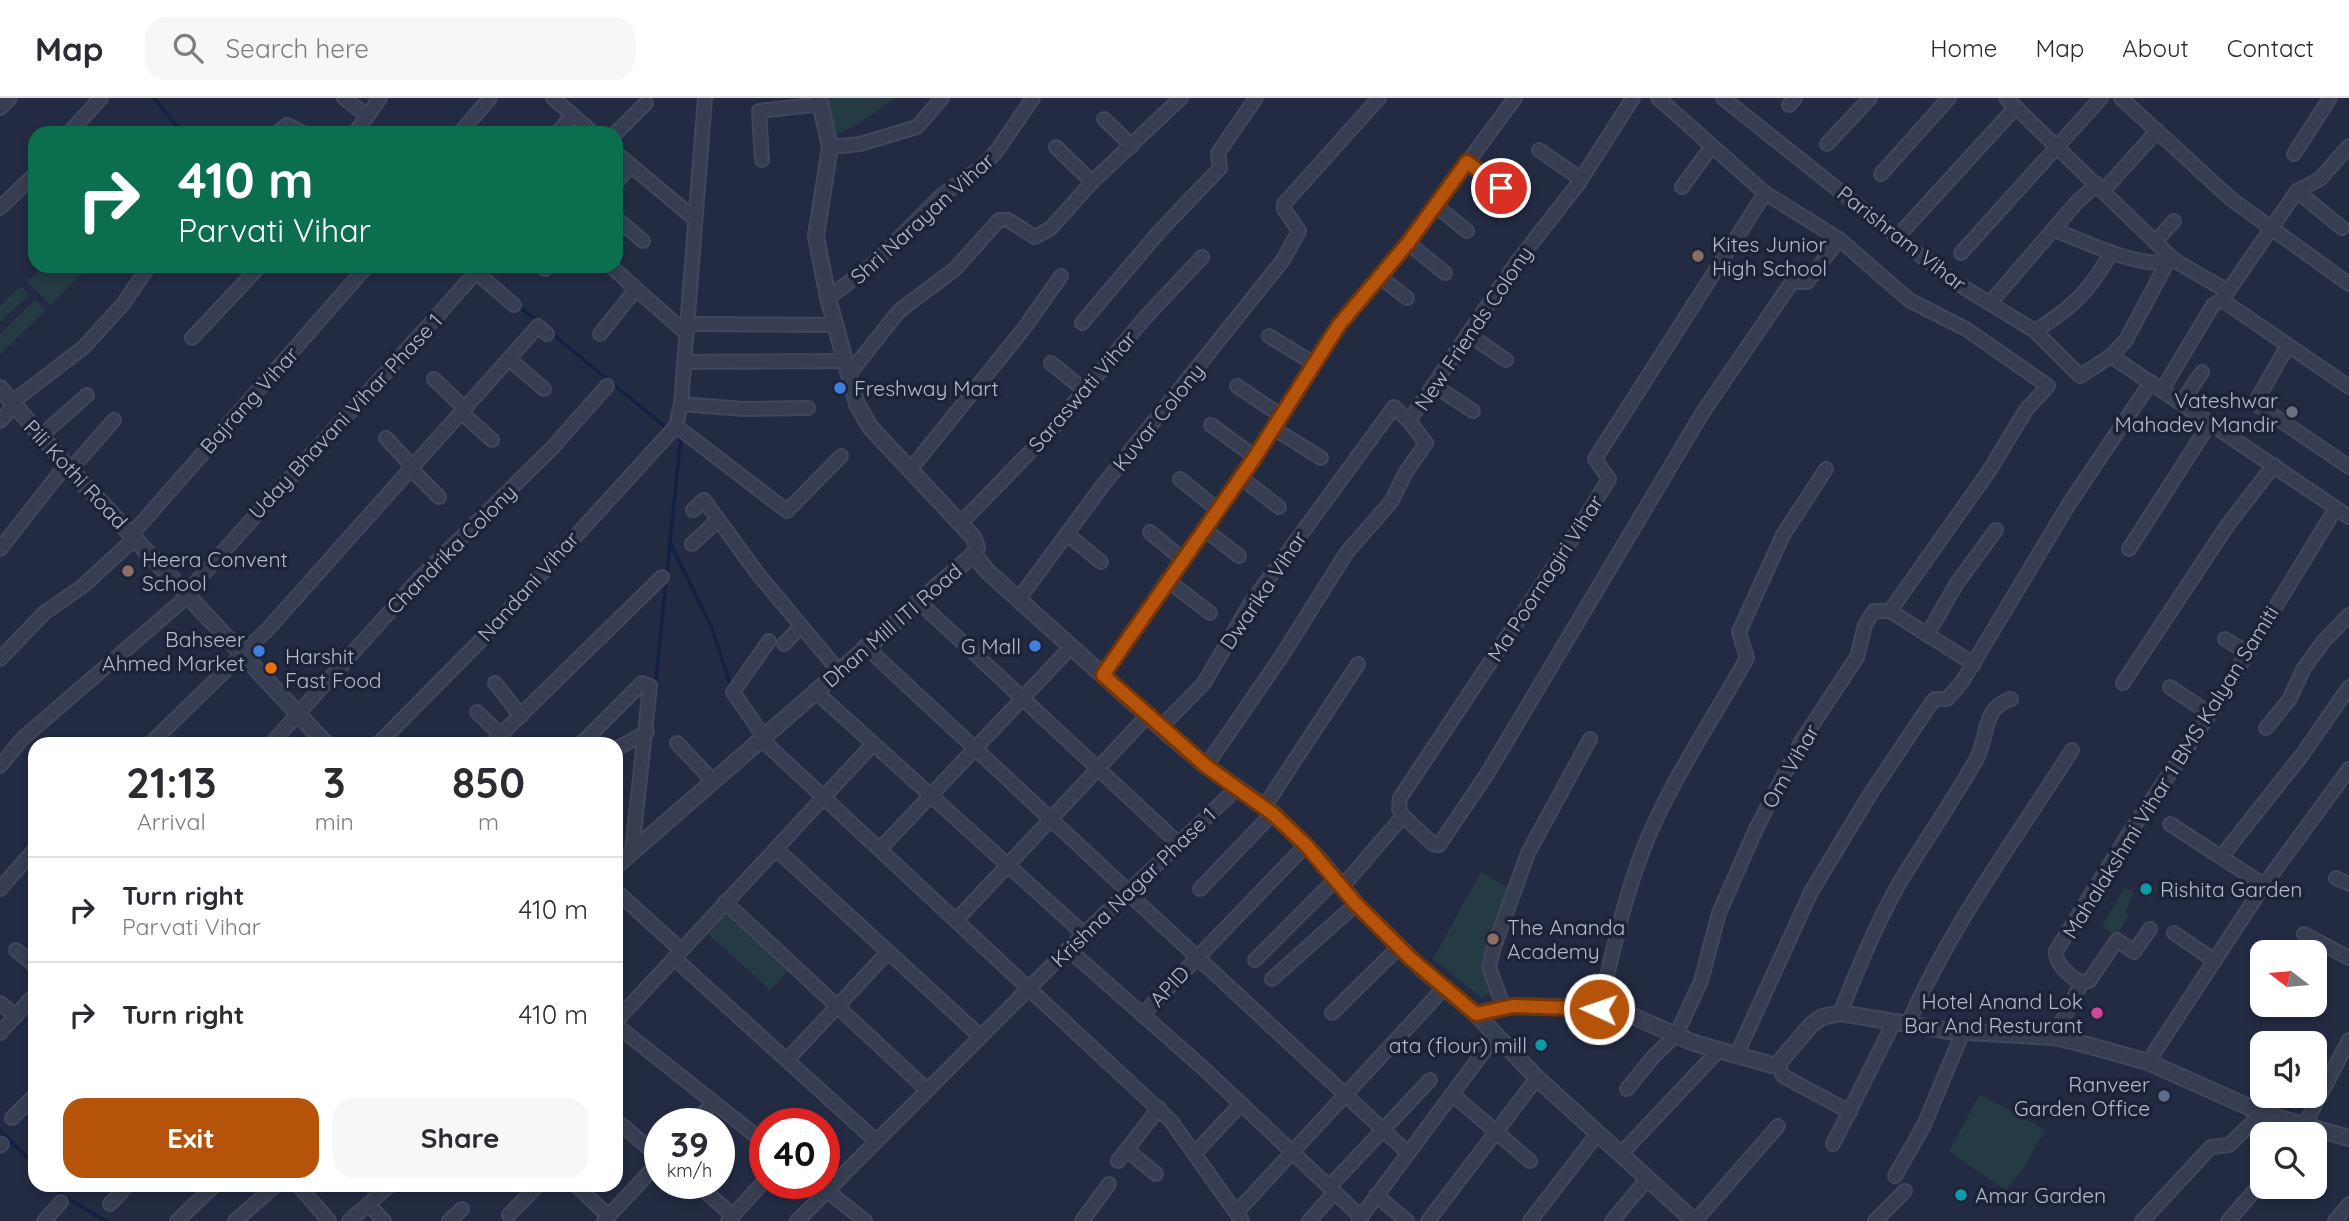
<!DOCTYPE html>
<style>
body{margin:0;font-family:Quicksand,sans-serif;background:#f7f7f7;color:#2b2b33;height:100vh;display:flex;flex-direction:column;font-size:26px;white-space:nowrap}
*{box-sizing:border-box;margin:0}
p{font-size:23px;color:#7c7c81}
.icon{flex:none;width:38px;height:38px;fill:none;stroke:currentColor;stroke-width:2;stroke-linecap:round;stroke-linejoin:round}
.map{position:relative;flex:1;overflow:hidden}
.details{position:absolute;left:28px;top:639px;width:595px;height:455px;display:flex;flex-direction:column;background:#fff;border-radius:21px;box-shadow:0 4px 10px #0003}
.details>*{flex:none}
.top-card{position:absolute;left:28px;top:28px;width:595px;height:147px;border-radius:21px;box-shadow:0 4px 10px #0003;background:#0b6e4f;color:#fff;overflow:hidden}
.needle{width:46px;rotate:286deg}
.controls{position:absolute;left:2250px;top:842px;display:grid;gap:14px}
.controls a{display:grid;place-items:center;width:77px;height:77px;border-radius:14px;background:#fff;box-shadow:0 4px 10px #0003;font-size:35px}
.speed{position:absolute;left:644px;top:1010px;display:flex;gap:14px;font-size:35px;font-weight:700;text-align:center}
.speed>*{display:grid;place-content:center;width:91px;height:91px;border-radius:50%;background:#fff;box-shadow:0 4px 10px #0003;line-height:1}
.speed small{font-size:18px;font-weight:400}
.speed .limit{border:10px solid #d22;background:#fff;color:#111}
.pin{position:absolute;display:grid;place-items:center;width:60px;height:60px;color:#fff;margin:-30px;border:4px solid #fff;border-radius:50%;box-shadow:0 2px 7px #0007}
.me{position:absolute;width:77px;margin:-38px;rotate:273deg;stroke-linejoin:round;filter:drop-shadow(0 0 5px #0008)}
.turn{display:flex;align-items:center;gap:24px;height:147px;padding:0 35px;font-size:32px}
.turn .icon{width:91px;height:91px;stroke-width:2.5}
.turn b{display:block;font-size:49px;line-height:60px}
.eta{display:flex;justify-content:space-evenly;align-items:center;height:119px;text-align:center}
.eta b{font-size:42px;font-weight:800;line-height:49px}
.button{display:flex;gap:14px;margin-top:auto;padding:14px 35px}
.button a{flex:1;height:80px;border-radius:21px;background:#b45309;color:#fff;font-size:28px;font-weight:800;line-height:80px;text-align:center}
.button a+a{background:#f7f7f7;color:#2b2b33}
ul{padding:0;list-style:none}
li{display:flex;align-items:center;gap:21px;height:105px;padding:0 35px;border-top:2px solid #e1e1e2}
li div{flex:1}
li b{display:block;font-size:26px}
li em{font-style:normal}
header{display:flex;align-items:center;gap:42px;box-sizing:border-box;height:98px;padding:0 35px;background:#fff;border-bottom:2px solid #e1e1e2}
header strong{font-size:33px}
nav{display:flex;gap:38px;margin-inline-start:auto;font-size:24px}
.search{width:490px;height:63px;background:#f7f7f7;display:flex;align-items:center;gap:18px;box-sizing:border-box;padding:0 24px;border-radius:21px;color:#7c7c81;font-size:26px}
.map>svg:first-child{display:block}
.green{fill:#253b44}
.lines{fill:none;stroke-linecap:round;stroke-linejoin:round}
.stream{stroke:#151f42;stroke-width:3.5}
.minor-casing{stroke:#42475b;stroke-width:16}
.tertiary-casing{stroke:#42475b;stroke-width:18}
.minor{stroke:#383e52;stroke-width:12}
.tertiary{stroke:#383e52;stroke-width:14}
.route-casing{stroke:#753606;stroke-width:18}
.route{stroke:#b45309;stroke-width:12}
.education-dot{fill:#8d6e63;stroke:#1d2337;stroke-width:2.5}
.shop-dot{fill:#3f7fe0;stroke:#1d2337;stroke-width:2.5}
.worship-dot{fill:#6b7280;stroke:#1d2337;stroke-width:2.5}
.food-dot{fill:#e8710a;stroke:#1d2337;stroke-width:2.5}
.culture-dot{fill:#0f9aa8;stroke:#1d2337;stroke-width:2.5}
.hotel-dot{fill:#d1479c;stroke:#1d2337;stroke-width:2.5}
.service-dot{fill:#5c6f8a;stroke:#1d2337;stroke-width:2.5}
.labels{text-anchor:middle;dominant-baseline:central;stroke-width:7;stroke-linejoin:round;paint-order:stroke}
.street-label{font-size:21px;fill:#b5bacc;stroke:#1d2337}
.poi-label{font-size:21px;fill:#b5bacc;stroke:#1d2337;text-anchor:start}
</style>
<header>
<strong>Map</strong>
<div class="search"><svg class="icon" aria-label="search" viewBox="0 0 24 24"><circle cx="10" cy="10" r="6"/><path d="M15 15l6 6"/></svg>Search here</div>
<nav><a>Home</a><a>Map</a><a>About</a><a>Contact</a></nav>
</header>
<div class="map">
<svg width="2349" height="1123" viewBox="0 0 2349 1123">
<rect width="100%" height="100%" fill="#232b43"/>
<g class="green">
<polygon points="825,0 894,0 860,25 833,38"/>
<polygon points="44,168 88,168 51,207 27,184"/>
<polygon points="21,188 29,197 0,224 0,208"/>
<polygon points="35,202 46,212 0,256 0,236"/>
<polygon points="1481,774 1514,793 1487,855 1492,894 1482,900 1433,861"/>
<polygon points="2125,789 2134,795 2125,814 2129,817 2116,838 2102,828"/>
<polygon points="728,814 790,870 770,892 708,836"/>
<polygon points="1980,996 2045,1032 2021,1074 2005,1092 1949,1053"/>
</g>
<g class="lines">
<g class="stream">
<polyline points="154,0 182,35"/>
<polyline points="520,209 537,223"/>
<polyline points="551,235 668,331"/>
<polyline points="671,447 711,528 731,589"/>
<polyline points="655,591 681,337"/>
<polyline points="0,1032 35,1068"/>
<polyline points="53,1087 65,1099 106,1123"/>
</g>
<defs>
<g id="minor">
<polyline points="344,0 367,18"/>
<polyline points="553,0 593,35"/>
<polyline points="1658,0 1765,95 1839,141 1909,202 1966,231 2048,288 2026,312 1989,373 1890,513"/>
<polyline points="1723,0 1950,181 2035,233 2080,278 2111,258 2126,242 2167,165"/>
<polyline points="2006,0 2174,162 2227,193"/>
<polyline points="2121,0 2231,101 2349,186"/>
<polyline points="1789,7 1795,0"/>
<polyline points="0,10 10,0"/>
<polyline points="1104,21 1132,48"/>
<polyline points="69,35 101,0"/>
<polyline points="277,35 287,27 303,35"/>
<polyline points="355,35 380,0"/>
<polyline points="460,35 490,0"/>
<polyline points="557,35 573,17"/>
<polyline points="616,35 646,5"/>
<polyline points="1827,46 1870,0"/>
<polyline points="2349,48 2320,81 2297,93 2222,202 2349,289"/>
<polyline points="830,49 860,46 917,29 942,0"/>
<polyline points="1056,49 1092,84"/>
<polyline points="1539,52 1581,81"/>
<polyline points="616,55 695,121"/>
<polyline points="2294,56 2330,0"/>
<polyline points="762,62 759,13 821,6"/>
<polyline points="1467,64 1501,90"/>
<polyline points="1881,76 1949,0"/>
<polyline points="616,85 631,67"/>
<polyline points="1682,89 1712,48"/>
<polyline points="2104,92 2156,34"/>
<polyline points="2297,93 2342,130"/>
<polyline points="1436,108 1467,133"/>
<polyline points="0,110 35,76"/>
<polyline points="616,120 643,143"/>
<path d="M2055,132C2082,143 2147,174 2174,162"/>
<polyline points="1899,137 2016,9"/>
<polyline points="2155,144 2174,123"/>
<polyline points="1408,145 1445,175"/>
<polyline points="1961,155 2101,0"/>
<polyline points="469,168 514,207"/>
<polyline points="542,168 545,171 547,168"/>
<polyline points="611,168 636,191"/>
<polyline points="1380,179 1407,200"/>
<polyline points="828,200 873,166 941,98 980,70 996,54 1033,0"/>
<polyline points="1990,205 2077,104 2097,86"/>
<polyline points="1082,225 1158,135 1220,70 1218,55 1256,0"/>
<polyline points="686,226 835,227"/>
<path d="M2035,233C2073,209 2089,194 2111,155"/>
<polyline points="600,236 636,191 686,235"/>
<polyline points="1468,236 1506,262"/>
<polyline points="1269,238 1313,265"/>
<polyline points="192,240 260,168"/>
<polyline points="2287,249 2255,305 2349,369"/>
<polyline points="2111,258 2349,419"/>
<polyline points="509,261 544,291"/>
<polyline points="684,264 846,263"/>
<polyline points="1051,265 1084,292"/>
<polyline points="849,276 899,213 955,171 999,122 1008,122 1035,139 1051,130 1092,84 1181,0"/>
<polyline points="434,281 465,311"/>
<polyline points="1237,288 1280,317"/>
<polyline points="1435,288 1473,313"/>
<polyline points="2162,292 2213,207 2222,202"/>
<polyline points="11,305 84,249 123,206 149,168"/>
<polyline points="2181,305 2202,274"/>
<polyline points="681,306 743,311 808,310"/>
<polyline points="462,315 492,342"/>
<polyline points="0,323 14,308"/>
<polyline points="1211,327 1255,359"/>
<polyline points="676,328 787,413 841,358"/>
<polyline points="1273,330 1321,360"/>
<polyline points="41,338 87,297"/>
<polyline points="386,340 411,367"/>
<polyline points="409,369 439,399"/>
<polyline points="71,371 114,322"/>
<polyline points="910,372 1025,229 1061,178"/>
<polyline points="1240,379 1279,409"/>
<polyline points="1180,381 1218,412"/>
<polyline points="693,412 704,402 758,476 838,572"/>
<polyline points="961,425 1054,329 1143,222 1202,159"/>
<polyline points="1204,431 1239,458"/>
<polyline points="1150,434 1181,460"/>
<polyline points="132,436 367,168"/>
<polyline points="1067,436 1101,464"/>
<polyline points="692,446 718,422"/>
<polyline points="0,451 66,367"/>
<polyline points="2129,451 2210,325"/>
<polyline points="1167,482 1210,515"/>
<path d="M187,495C281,386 381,283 476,174"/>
<polyline points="1018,502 1103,387 1283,162 1299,133 1284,111 1284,106 1379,0"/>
<polyline points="918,503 1178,745"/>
<polyline points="1927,537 1957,485 1996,432"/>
<polyline points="2225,541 2248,555"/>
<polyline points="784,546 801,528"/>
<polyline points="865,548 1129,794"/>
<polyline points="0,561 44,515 83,488 135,440"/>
<polyline points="1103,577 1255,359 1339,227 1408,145 1515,0"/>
<polyline points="495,585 521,618"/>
<polyline points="2123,585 2227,428 2274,367"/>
<polyline points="2170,589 2210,616"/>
<polyline points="815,593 1084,836"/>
<polyline points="477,614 501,637"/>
<polyline points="1161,629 1204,585 1250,506 1394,309 1409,323"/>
<polyline points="2266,630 2289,602 2304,570 2323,544 2349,517"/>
<polyline points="764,639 733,594 769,543"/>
<polyline points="761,641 1171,1023 1242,1123"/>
<polyline points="677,645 713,683"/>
<polyline points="150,646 268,531 538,228 547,236"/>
<polyline points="271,646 418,482 552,350 607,288"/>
<polyline points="378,646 482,541 676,328 681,306 705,0"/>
<polyline points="491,646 662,479"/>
<polyline points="581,646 642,585 650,588 632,753"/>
<polyline points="616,651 647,634"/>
<polyline points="0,668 23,640 189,497"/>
<polyline points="1206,668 1283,556 1347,454 1391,404 1406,374 1426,345 1409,323 1517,164 1578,86 1633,0"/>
<polyline points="1264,709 1358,566"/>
<polyline points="1403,718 1433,746 1439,747 1487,676 1703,314 1792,184 1807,184 1839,141"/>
<polyline points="2170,726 2264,787"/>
<polyline points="881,750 1071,549"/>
<polyline points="776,751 980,938"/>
<polyline points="2221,759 2302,657 2349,589"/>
<polyline points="2336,780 2349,786"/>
<polyline points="1342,789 1403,718 1399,711 1400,700 1570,444 1609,381 1595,361 1765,95"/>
<polyline points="0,791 35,751"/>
<polyline points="1200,791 1273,715"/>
<polyline points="616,793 681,852"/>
<polyline points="1128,795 1408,1055"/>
<polyline points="725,804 926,991"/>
<polyline points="962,816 1148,617"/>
<polyline points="2174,835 2215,863"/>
<polyline points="2304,836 2349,860"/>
<polyline points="1068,851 1202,969 1361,1119"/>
<polyline points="16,852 35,868"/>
<polyline points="674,860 875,1042"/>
<polyline points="1255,862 1335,782"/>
<polyline points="1272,881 1356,806"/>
<polyline points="2079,884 2089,883 2117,842 2134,854 2150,831"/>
<polyline points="0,905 16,918"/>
<polyline points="1504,910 1489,869 1494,849 1528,755 1590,641"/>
<path d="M1599,911C1612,858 1623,803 1643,752C1669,685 1712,623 1747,560L1739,534L1783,437L1826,371"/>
<polyline points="1332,915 1399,849"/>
<path d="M1840,915C1858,871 1876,826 1900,784C1925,743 1952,704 1976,662C1989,640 1981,610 2011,601"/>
<polyline points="1142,917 1306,747"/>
<polyline points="616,923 873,646"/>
<path d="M1908,926C1950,828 2015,742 2072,652"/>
<polyline points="616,927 765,1045"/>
<polyline points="0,935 35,896"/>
<path d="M2054,939L2079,890V884C2069,877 2055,866 2056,853L2130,734L2210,616L2336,410"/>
<polyline points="1736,958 1811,794 1869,698 1932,604 1935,601 1947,601 1962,584 2069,406 2151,284"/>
<polyline points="787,962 887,855"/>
<polyline points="2148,964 2264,787 2349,671"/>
<polyline points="1778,966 1783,978 1850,1014"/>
<polyline points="1627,991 1654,958 1676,937 1701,883 1719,815 1756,731 1801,644 1857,559 1865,527 1874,513 1890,513 1974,566"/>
<polyline points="1452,996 1530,1063"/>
<polyline points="12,1020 35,997"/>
<polyline points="616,1022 660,1060"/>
<polyline points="694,1026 713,1005"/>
<polyline points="2305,1026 2349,942"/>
<polyline points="1833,1046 1894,924"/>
<polyline points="0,1048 2,1046"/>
<polyline points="1127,1052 1156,1076"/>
<polyline points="1195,1055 1240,1007"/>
<polyline points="1621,1056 1718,953"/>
<polyline points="1118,1063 1159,1010"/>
<polyline points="1895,1078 1924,1027 1963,934"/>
<polyline points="696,1085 733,1118"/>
<polyline points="817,1085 865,1123"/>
<polyline points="298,1087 329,1123"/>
<polyline points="576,1087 608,1118"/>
<polyline points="1329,1089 1430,982"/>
<polyline points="1376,1097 1407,1123"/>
<polyline points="110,1106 128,1087"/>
<polyline points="368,1106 384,1123"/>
<polyline points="1236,1115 1444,890"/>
<polyline points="509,1117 538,1087"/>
<polyline points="44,1123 61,1104"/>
<polyline points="177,1123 215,1087"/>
<polyline points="235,1123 276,1087"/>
<polyline points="349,1123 390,1087"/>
<polyline points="449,1123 462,1111"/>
<polyline points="604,1123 660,1063"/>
<polyline points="728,1123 765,1082"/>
<polyline points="797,1123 1068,851 1236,691"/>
<polyline points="1082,1123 1109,1086"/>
<polyline points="1309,1123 1335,1094"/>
<polyline points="1358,1123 1496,937"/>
<polyline points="1428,1123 1537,980"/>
<polyline points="1530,1123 1598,1035"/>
<polyline points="1612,1123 1648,1080"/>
<polyline points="1695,1123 1778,1028"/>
<polyline points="1875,1123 1905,1093"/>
<polyline points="2142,1123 2211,1049 2229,1047 2262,1015"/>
<polyline points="2228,1123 2263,1083"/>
<polyline points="2335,1123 2349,1106"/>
</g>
<g id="tertiary">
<polyline points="0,290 66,367 326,646"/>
<polyline points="974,456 986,472 1169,637 1206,668 1273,715 1320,762 1356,806 1422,871 1476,916 1537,980 1694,1123"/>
<polyline points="616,768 974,456 977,449 973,439 870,329 857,306 828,200 816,138 830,49 819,0"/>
<polyline points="1476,916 1513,908 1592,910 1628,916 1694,945 1772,967 1778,966 1811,927 1822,919 1840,915 1950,933 2054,939 2080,945 2148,964 2262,1015 2349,1040"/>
</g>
</defs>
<use href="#minor" class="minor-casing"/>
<use href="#tertiary" class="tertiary-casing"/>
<use href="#minor" class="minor"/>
<use href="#tertiary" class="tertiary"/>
</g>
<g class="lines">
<defs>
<polyline id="route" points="1501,90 1467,64 1408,145 1339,227 1255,359 1103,577 1206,668 1273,716 1306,747 1356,806 1410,860 1476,916 1513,908 1599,911"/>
</defs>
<use href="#route" class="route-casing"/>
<use href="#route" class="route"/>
</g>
<g class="education-dot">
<circle cx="1698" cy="158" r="7"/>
<circle cx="128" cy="473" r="7"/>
<circle cx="1493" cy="841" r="7"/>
</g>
<g class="shop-dot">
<circle cx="840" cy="290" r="7"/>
<circle cx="1035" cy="548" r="7"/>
<circle cx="259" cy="553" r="7"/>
</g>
<circle class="worship-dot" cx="2292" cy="314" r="7"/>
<circle class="food-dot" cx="271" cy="570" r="7"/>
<g class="culture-dot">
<circle cx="2146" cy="791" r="7"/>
<circle cx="1541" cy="947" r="7"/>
<circle cx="1961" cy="1097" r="7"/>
</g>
<circle class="hotel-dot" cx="2097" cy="915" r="7"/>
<circle class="service-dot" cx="2164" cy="998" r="7"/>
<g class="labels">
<g class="street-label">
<text transform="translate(922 120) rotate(-42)">Shri Narayan Vihar</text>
<text transform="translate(1902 140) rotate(38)">Parishram Vihar</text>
<text transform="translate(1473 230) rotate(-56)">New Friends Colony</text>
<text transform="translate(1082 293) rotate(-49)">Saraswati Vihar</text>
<text transform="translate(249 302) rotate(-48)">Bajrang Vihar</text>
<text transform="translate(345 318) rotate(-47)">Uday Bhavani Vihar Phase 1</text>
<text transform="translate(1158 319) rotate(-51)">Kuvar Colony</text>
<text transform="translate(76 376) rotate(47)">Pili Kothi Road</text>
<text transform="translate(451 451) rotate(-45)">Chandrika Colony</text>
<text transform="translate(1545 480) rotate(-57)">Ma Poornagiri Vihar</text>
<text transform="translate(528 488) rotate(-48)">Nandani Vihar</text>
<text transform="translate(1263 492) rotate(-56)">Dwarika Vihar</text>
<text transform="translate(892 527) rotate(-41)">Dhan Mill ITI Road</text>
<text transform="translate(1790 668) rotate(-60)">Om Vihar</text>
<text transform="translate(2170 674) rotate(-58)">Mahalakshmi Vihar 1 BMS Kalyan Samiti</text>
<text transform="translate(1133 789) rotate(-44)">Krishna Nagar Phase 1</text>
<text transform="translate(1169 888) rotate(-47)">APID</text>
</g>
<g class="poi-label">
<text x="1712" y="146">Kites Junior<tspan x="1712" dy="24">High School</tspan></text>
<text x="854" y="290">Freshway Mart</text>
<text x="2278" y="302" text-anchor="end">Vateshwar<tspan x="2278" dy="24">Mahadev Mandir</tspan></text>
<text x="142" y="461">Heera Convent<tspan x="142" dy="24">School</tspan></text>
<text x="245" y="541" text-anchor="end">Bahseer<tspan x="245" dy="24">Ahmed Market</tspan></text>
<text x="1021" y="548" text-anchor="end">G Mall</text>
<text x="285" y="558">Harshit<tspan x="285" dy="24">Fast Food</tspan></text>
<text x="2160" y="791">Rishita Garden</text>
<text x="1507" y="829">The Ananda<tspan x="1507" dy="24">Academy</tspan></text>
<text x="2083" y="903" text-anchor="end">Hotel Anand Lok<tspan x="2083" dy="24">Bar And Resturant</tspan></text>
<text x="1527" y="947" text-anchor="end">ata (flour) mill</text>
<text x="2150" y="986" text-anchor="end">Ranveer<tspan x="2150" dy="24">Garden Office</tspan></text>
<text x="1975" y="1097">Amar Garden</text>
</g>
</g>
</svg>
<div class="controls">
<a><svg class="needle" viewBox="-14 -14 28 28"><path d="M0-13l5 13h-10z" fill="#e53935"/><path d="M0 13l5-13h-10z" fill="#7c7c81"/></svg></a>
<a><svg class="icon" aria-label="sound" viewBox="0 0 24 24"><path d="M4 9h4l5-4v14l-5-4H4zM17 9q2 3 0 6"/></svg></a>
<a><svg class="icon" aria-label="search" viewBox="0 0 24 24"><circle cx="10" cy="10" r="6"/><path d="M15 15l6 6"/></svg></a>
</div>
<div class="speed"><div>39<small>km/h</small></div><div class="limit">40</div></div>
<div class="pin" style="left:1501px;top:90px;background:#d93025"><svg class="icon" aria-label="arrive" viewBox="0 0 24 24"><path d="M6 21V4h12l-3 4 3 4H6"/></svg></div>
<svg class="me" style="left:1599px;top:911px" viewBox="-20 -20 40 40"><circle r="17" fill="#b45309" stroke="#fff" stroke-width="3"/><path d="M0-11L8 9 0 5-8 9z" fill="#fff"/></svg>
<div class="top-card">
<div class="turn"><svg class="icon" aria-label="right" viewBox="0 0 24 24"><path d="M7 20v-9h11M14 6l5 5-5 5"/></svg><div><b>410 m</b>Parvati Vihar</div></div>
</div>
<section class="details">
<div class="eta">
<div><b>21:13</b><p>Arrival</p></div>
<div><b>3</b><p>min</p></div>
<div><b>850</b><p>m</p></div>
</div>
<ul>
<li><svg class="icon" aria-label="right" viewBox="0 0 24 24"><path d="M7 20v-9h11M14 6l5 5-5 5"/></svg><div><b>Turn right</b><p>Parvati Vihar</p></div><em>410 m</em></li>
<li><svg class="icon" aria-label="right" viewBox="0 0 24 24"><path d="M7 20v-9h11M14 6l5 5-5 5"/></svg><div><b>Turn right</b></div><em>410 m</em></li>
</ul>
<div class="button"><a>Exit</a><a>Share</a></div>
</section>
</div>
